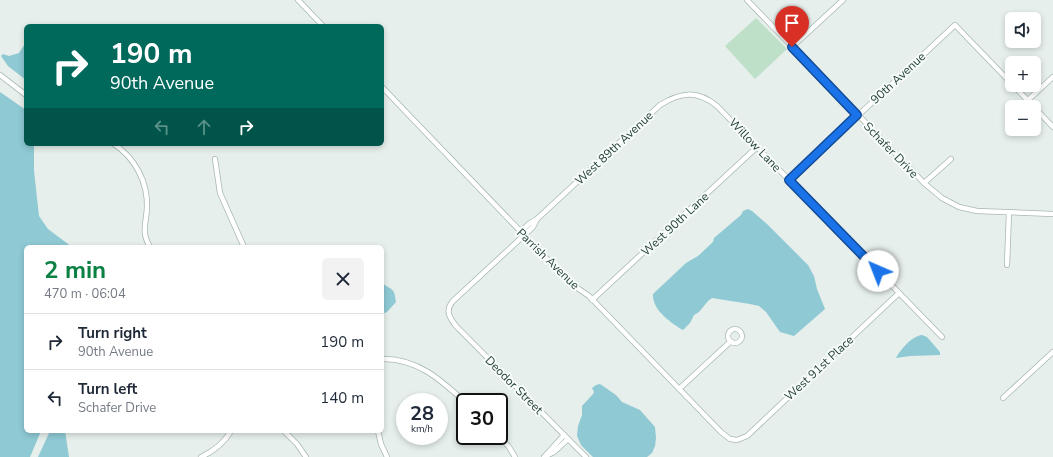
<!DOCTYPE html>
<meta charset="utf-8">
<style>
body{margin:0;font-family:"Nunito Sans",sans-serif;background:#f2f2f3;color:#1f2937;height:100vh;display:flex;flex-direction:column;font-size:15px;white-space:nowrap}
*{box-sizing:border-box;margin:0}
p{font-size:13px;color:#747a83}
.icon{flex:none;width:22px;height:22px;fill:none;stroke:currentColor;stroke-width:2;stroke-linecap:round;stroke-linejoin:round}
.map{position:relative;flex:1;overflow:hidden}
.drawer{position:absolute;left:24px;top:245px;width:360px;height:188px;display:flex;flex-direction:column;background:#fff;border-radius:6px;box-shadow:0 2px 6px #0003}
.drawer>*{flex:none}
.hud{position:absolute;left:24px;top:24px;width:360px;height:122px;border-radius:6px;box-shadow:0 2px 6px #0003;background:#00695c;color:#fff;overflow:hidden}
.buttons{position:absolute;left:1005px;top:12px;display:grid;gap:8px}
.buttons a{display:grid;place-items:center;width:36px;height:36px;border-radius:6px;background:#fff;box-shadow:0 2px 6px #0003;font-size:20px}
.speed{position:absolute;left:396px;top:393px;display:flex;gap:8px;font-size:20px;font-weight:700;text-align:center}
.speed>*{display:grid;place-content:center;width:52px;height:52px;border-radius:50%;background:#fff;box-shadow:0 2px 6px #0003;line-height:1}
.speed small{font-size:10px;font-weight:400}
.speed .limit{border:2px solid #111;border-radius:6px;background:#fff;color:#111}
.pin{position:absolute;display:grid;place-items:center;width:34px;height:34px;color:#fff;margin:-41px -17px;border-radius:50% 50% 50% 0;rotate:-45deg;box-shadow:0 0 4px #0007}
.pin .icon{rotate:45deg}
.me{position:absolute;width:44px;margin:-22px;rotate:316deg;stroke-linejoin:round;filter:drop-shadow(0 0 3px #0008)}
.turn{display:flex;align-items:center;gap:14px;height:84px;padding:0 20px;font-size:18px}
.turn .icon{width:52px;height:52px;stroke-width:2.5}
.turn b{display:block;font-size:28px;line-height:34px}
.lanes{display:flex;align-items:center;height:38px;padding:0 20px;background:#0003;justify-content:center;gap:20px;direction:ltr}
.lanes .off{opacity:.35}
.round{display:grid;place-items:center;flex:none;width:42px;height:42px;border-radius:6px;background:#f2f2f3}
.overview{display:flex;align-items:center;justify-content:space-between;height:68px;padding:0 20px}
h1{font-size:24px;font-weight:700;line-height:30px;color:#0b8043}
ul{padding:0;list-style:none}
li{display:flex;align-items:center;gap:12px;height:56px;padding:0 20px;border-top:1px solid #e0e1e3}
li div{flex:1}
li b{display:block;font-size:15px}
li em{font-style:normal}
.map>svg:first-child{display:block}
.green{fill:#bfe0c8}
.water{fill:#8ec9d4}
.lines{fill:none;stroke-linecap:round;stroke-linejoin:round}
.minor-casing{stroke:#a8b8b2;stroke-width:6}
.minor{stroke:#fff;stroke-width:4.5}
.route-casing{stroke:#114b97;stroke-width:10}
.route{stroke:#1a73e8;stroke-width:7}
.labels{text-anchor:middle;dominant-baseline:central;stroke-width:4;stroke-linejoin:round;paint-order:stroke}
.street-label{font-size:12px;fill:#24423a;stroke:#f7fbf9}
</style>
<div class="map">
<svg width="1053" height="457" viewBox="0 0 1053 457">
<rect width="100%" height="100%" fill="#e6efeb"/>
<polygon class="green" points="756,18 787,49 755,79 725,46"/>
<g class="water">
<polygon points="26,42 26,80 8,66 1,56 3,54 9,56 19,53"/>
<polygon points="0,92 26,110 26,144 34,144 34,171 39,216 48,229 72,247 26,247 26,431 41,431 30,457 0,457"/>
<path d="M748,209L752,211L767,224L808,265L814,276L817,289L825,309L794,336L780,332L766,312L759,306L750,304L712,298L708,301L699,312L694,315L690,323L683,330C671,323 652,310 653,294L686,263L698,256L713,242L714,238L741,215L743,211Z"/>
<path d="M382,283C393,291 394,287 396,302L387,312L382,314Z"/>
<path d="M922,335L927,337L940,352V355L910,356L896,358C901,349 912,336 922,335Z"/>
<polygon points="600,384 616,395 622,402 640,410 655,427 656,438 655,446 652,453 647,457 593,457 581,445 577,436 578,426 582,415 582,406 593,394 594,392 592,388 596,385"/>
<polygon points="50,431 65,431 69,457 38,457"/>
</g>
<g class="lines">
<defs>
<g id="minor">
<polyline points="298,0 323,26"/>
<polyline points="747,0 924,183 942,198 959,207 977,211 1053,214"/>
<polyline points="792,47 843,0"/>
<polyline points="0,75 26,95"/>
<polyline points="1013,85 1053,127"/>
<polyline points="382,87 570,283 589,296 721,432 730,439 737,440 747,436 899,293"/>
<polyline points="1028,100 1053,77"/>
<path d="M114,144C135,158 148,182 147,208C146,224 141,232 150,247"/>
<polyline points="215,159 220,193 244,247"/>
<polyline points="789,180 955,25 1012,84"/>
<polyline points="924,183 951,159"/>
<path d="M537,219L660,105C681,92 697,90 717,106L942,337"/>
<path d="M520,232L530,223L537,219L533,227L453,301C445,310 449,317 456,326L586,457"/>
<polyline points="1007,265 1009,212"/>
<polyline points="592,300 757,147"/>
<circle cx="735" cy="336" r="7"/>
<path d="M382,359C417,358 441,380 465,402"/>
<polyline points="679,389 730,342"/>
<polyline points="1003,398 1053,352"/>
<polyline points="284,431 297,444 306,457"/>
<polyline points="378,431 381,444 387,457"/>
<polyline points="499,436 509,447 515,457"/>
<polyline points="545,456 564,435"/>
<path d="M201,457C214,451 224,443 231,431"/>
<polyline points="544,457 554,452 568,439"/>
</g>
</defs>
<use href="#minor" class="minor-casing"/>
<use href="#minor" class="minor"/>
</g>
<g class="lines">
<defs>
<polyline id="route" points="792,47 857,115 789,180 878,271"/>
</defs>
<use href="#route" class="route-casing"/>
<use href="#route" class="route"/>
</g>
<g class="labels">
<g class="street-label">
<text transform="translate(898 78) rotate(-43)">90th Avenue</text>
<text transform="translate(755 145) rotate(46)">Willow Lane</text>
<text transform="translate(614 148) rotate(-43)">West 89th Avenue</text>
<text transform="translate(891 150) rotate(46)">Schafer Drive</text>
<text transform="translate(675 224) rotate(-43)">West 90th Lane</text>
<text transform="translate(548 259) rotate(44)">Parrish Avenue</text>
<text transform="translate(819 368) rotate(-43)">West 91st Place</text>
<text transform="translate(514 385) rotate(45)">Deodor Street</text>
</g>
</g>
</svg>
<div class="buttons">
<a><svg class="icon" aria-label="sound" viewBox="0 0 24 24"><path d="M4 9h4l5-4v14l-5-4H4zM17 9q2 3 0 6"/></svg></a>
<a>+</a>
<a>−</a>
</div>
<div class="speed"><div>28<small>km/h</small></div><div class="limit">30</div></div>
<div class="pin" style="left:792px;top:47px;background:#d93025"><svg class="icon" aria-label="arrive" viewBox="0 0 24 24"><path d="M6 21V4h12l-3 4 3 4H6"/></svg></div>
<svg class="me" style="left:878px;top:271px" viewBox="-20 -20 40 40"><circle r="19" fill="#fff"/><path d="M0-13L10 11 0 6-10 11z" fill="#1a73e8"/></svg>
<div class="hud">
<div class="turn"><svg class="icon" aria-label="right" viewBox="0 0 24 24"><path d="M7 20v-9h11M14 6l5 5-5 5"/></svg><div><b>190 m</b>90th Avenue</div></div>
<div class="lanes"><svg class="icon off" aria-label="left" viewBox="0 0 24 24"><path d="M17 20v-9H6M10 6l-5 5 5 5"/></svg><svg class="icon off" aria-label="ahead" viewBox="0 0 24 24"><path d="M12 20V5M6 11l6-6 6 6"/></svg><svg class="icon" aria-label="right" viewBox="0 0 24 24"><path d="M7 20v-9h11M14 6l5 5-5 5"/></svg></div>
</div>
<section class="drawer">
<div class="overview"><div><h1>2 min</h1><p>470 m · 06:04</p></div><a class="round"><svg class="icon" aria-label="close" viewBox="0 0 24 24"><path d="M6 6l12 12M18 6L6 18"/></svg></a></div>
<ul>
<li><svg class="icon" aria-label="right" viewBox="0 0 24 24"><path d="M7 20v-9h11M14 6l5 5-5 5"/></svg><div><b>Turn right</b><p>90th Avenue</p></div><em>190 m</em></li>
<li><svg class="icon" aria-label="left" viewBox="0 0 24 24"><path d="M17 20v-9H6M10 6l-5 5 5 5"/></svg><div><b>Turn left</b><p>Schafer Drive</p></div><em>140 m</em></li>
</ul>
</section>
</div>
